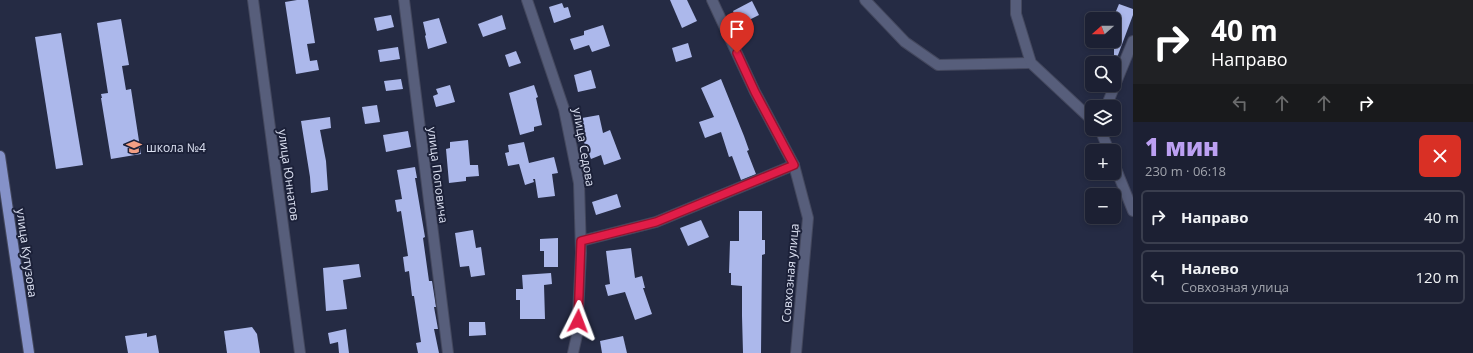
<!DOCTYPE html>
<html lang="ru">
<meta charset="utf-8">
<style>
body{margin:0;font-family:"Open Sans",sans-serif;background:#25283b;color:#f1f3f6;height:100vh;display:flex;flex-direction:column;font-size:15px;white-space:nowrap}
*{box-sizing:border-box;margin:0}
p{font-size:13px;color:#a0a3ac}
.icon{flex:none;width:22px;height:22px;fill:none;stroke:currentColor;stroke-width:2;stroke-linecap:round;stroke-linejoin:round}
.map{position:relative;flex:1;overflow:hidden}
.details{display:flex;flex-direction:column;background:#1c2033;width:340px}
.details>*{flex:none}
.top-card{background:#202124;color:#fff;overflow:hidden}
.needle{width:26px;rotate:249deg}
.controls{position:absolute;left:1085px;top:12px;display:grid;gap:8px}
.controls a{display:grid;place-items:center;width:36px;height:36px;border-radius:6px;background:#1c2033;box-shadow:0 2px 6px #0003,0 0 0 1px #3a3e4e;font-size:20px}
.pin{position:absolute;display:grid;place-items:center;width:34px;height:34px;color:#fff;margin:-41px -17px;border-radius:50% 50% 50% 0;rotate:-45deg;box-shadow:0 0 4px #0007}
.pin .icon{rotate:45deg}
.me{position:absolute;width:44px;margin:-22px;rotate:3deg;stroke-linejoin:round;filter:drop-shadow(0 0 3px #0008)}
.turn{display:flex;align-items:center;gap:14px;height:84px;padding:0 12px;font-size:18px}
.turn .icon{width:52px;height:52px;stroke-width:2.5}
.turn b{display:block;font-size:28px;line-height:34px}
.lanes{display:flex;align-items:center;height:38px;padding:0 12px;background:#0003;justify-content:center;gap:20px;direction:ltr}
.lanes .off{opacity:.35}
.round{display:grid;place-items:center;flex:none;width:42px;height:42px;border-radius:6px;background:#25283b}
.head{display:flex;align-items:center;justify-content:space-between;height:68px;padding:0 12px}
h1{font-size:24px;font-weight:800;line-height:30px;color:#bca0f2}
ul{padding:0;list-style:none}
li{display:flex;align-items:center;gap:12px;height:54px;margin:0 8px 6px;padding:0 4px;border:2px solid #3a3e4e;border-radius:6px}
li div{flex:1}
li b{display:block;font-size:15px}
li em{font-style:normal}
main{display:flex;flex:1;min-height:0}
.map>svg:first-child{display:block}
.building{fill:#acb8eb}
.lines{fill:none;stroke-linecap:round;stroke-linejoin:round}
.minor-casing{stroke:#44485e;stroke-width:12}
.major-casing{stroke:#44485e;stroke-width:12}
.minor{stroke:#575e7b;stroke-width:10}
.major{stroke:#8592c9;stroke-width:10}
.route-casing{stroke:#92132f;stroke-width:10}
.route{stroke:#e11d48;stroke-width:7}
.labels{text-anchor:middle;dominant-baseline:central;stroke-width:4;stroke-linejoin:round;paint-order:stroke}
.poi-label{font-size:12px;fill:#dce1f2;stroke:#1c2139;text-anchor:start}
.street-label{font-size:12px;fill:#dce1f2;stroke:#1c2139}
</style>
<main>
<div class="map">
<svg width="1133" height="353" viewBox="0 0 1133 353">
<rect width="100%" height="100%" fill="#252b44"/>
<g class="building">
<polygon points="297,0 308,0 315,43 307,44 310,61 317,60 319,70 296,74 285,2"/>
<polygon points="670,0 687,0 697,21 682,28"/>
<polygon points="752,1 759,15 739,25 733,11"/>
<polygon points="562,3 564,8 568,7 571,17 554,23 549,7"/>
<polygon points="1119,4 1133,9 1133,15 1115,63 1114,63 1114,16"/>
<polygon points="391,15 394,27 377,31 374,18"/>
<polygon points="502,15 506,29 483,37 478,24"/>
<polygon points="439,18 447,43 428,49 425,36 426,35 423,22"/>
<polygon points="121,19 129,65 122,66 126,90 131,89 141,154 111,159 101,98 102,98 101,94 108,93 97,23"/>
<polygon points="603,25 610,46 592,52 589,45 574,50 570,39 584,35 584,31"/>
<polygon points="61,33 83,165 56,169 35,37"/>
<polygon points="688,43 692,57 676,62 672,48"/>
<polygon points="398,47 400,59 380,62 378,50"/>
<polygon points="516,51 521,63 509,67 505,55"/>
<polygon points="591,70 596,88 578,92 574,75"/>
<polygon points="401,79 403,89 386,91 384,81"/>
<polygon points="721,79 744,136 749,150 747,151 756,174 741,180 732,156 729,157 721,132 705,138 699,122 714,117 701,88"/>
<polygon points="450,85 455,102 436,107 433,96 438,94 436,89"/>
<polygon points="534,85 538,97 536,98 542,125 534,127 534,131 520,135 509,93"/>
<polygon points="377,105 380,122 365,124 362,107"/>
<polygon points="599,115 603,133 610,130 621,159 604,165 601,155 591,159 583,140 586,139 582,118"/>
<polygon points="330,117 331,128 320,130 326,161 328,190 311,193 310,177 301,121"/>
<polygon points="408,131 411,147 386,152 383,135"/>
<polygon points="468,140 470,165 478,165 479,176 466,177 466,181 449,183 446,149 450,148 450,142"/>
<polygon points="524,142 529,163 554,157 558,173 552,174 555,196 538,198 535,179 533,179 534,182 525,185 519,164 508,166 505,153 509,152 508,145"/>
<polygon points="415,167 417,178 415,178 425,237 423,238 429,281 432,281 436,307 434,307 438,329 434,329 439,353 418,353 416,343 421,342 414,296 412,296 409,271 405,272 403,257 408,256 401,211 397,212 395,200 402,199 397,170"/>
<polygon points="617,194 621,207 596,215 592,202"/>
<polygon points="739,211 762,211 762,240 765,240 765,254 762,255 761,353 743,353 742,316 742,286 731,285 731,273 729,273 730,241 739,241"/>
<polygon points="701,220 709,237 688,246 680,228"/>
<polygon points="473,230 476,248 481,247 485,275 471,277 469,266 460,267 455,233"/>
<polygon points="558,238 558,267 544,267 544,251 540,251 540,239"/>
<polygon points="631,248 635,278 642,276 645,288 643,288 652,314 635,320 625,292 608,296 605,285 610,284 606,251"/>
<polygon points="359,264 361,277 343,280 347,309 326,311 323,268"/>
<polygon points="551,273 552,284 544,285 545,319 520,319 520,300 516,300 516,289 523,289 522,275"/>
<polygon points="469,322 485,322 486,335 469,336"/>
<polygon points="252,327 257,334 260,353 227,353 224,331"/>
<polygon points="346,329 349,353 339,353 338,342 330,344 328,333"/>
<polygon points="147,333 147,337 156,335 159,353 128,353 125,336"/>
<polygon points="623,336 627,353 602,353 600,341"/>
</g>
<g class="lines">
<defs>
<g id="minor">
<polyline points="253,0 300,353"/>
<polyline points="404,0 448,353"/>
<polyline points="527,0 564,109 579,183 581,253 577,335 573,353"/>
<polyline points="712,0 755,92 794,165 808,218 796,353"/>
<polyline points="865,0 905,42 938,65 1031,63"/>
<polyline points="1016,0 1016,14 1031,63 1092,120"/>
<polyline points="1106,107 1133,41"/>
<polyline points="1100,129 1109,151"/>
<polyline points="1114,164 1133,211"/>
<polyline points="581,241 656,222 794,165"/>
</g>
<polyline id="major" points="0,156 29,353"/>
</defs>
<use href="#minor" class="minor-casing"/>
<use href="#major" class="major-casing"/>
<use href="#minor" class="minor"/>
<use href="#major" class="major"/>
</g>
<g class="lines">
<defs>
<polyline id="route" points="578,321 581,241 656,222 794,165 755,92 737,53"/>
</defs>
<use href="#route" class="route-casing"/>
<use href="#route" class="route"/>
</g>
<defs>
<symbol id="school-bare" viewBox="-9 -9 18 18"><path d="M0-5L7-2L0 1L-7-2ZM-4 1L0 2.5L4 1V4Q0 6-4 4Z" fill="#f39f84" stroke="#1c2139" stroke-width="2.5" paint-order="stroke"/></symbol>
</defs>
<g fill-rule="evenodd">
<use href="#school-bare" x="123" y="136" width="22" height="22"/>
</g>
<g class="labels">
<g class="poi-label">
<text x="146" y="147">школа №4</text>
</g>
<g class="street-label">
<text transform="translate(584 147) rotate(80)">улица Седова</text>
<text transform="translate(289 175) rotate(82)">улица Юннатов</text>
<text transform="translate(438 175) rotate(83)">улица Поповича</text>
<text transform="translate(27 253) rotate(82)">улица Кутузова</text>
<text transform="translate(790 273) rotate(-85)">Совхозная улица</text>
</g>
</g>
</svg>
<div class="controls">
<a><svg class="needle" viewBox="-14 -14 28 28"><path d="M0-13l5 13h-10z" fill="#e53935"/><path d="M0 13l5-13h-10z" fill="#a0a3ac"/></svg></a>
<a><svg class="icon" aria-label="search" viewBox="0 0 24 24"><circle cx="10" cy="10" r="6"/><path d="M15 15l6 6"/></svg></a>
<a><svg class="icon" aria-label="layers" viewBox="0 0 24 24"><path d="M12 4l9 5-9 5-9-5zM3 14l9 5 9-5"/></svg></a>
<a>+</a>
<a>−</a>
</div>
<div class="pin" style="left:737px;top:53px;background:#d93025"><svg class="icon" aria-label="arrive" viewBox="0 0 24 24"><path d="M6 21V4h12l-3 4 3 4H6"/></svg></div>
<svg class="me" style="left:578px;top:321px" viewBox="-20 -20 40 40"><path d="M0-17L14 15 0 8-14 15z" fill="#e11d48" stroke="#fff" stroke-width="4"/></svg>
</div>
<section class="details">
<div class="top-card">
<div class="turn"><svg class="icon" aria-label="right" viewBox="0 0 24 24"><path d="M7 20v-9h11M14 6l5 5-5 5"/></svg><div><b>40 m</b>Направо</div></div>
<div class="lanes"><svg class="icon off" aria-label="left" viewBox="0 0 24 24"><path d="M17 20v-9H6M10 6l-5 5 5 5"/></svg><svg class="icon off" aria-label="ahead" viewBox="0 0 24 24"><path d="M12 20V5M6 11l6-6 6 6"/></svg><svg class="icon off" aria-label="ahead" viewBox="0 0 24 24"><path d="M12 20V5M6 11l6-6 6 6"/></svg><svg class="icon" aria-label="right" viewBox="0 0 24 24"><path d="M7 20v-9h11M14 6l5 5-5 5"/></svg></div>
</div>
<div class="head"><div><h1>1 мин</h1><p>230 m · 06:18</p></div><a class="round" style="background:#d93025;color:#fff"><svg class="icon" aria-label="close" viewBox="0 0 24 24"><path d="M6 6l12 12M18 6L6 18"/></svg></a></div>
<ul>
<li><svg class="icon" aria-label="right" viewBox="0 0 24 24"><path d="M7 20v-9h11M14 6l5 5-5 5"/></svg><div><b>Направо</b></div><em>40 m</em></li>
<li><svg class="icon" aria-label="left" viewBox="0 0 24 24"><path d="M17 20v-9H6M10 6l-5 5 5 5"/></svg><div><b>Налево</b><p>Совхозная улица</p></div><em>120 m</em></li>
</ul>
</section>
</main>
